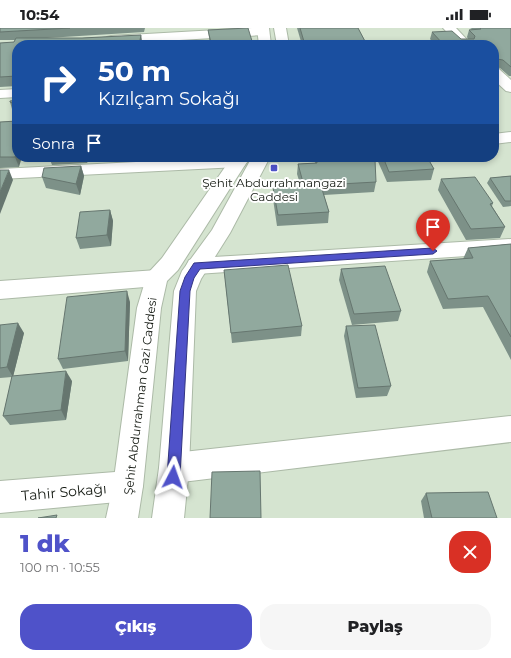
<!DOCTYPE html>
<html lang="tr">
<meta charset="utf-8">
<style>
body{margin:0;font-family:Montserrat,sans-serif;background:#f6f6f6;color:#202124;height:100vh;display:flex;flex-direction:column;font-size:15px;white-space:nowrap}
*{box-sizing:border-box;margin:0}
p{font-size:13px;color:#757577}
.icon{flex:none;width:22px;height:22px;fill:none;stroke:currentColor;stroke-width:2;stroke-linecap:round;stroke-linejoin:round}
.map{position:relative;height:490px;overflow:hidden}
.details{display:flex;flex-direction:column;background:#fff;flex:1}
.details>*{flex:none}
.banner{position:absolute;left:12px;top:12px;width:487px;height:122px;border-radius:16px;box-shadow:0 2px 6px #0003;background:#1a4fa0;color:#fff;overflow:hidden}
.pin{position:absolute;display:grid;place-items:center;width:34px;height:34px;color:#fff;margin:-41px -17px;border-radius:50% 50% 50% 0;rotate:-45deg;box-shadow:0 0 4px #0007}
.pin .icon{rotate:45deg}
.me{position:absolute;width:44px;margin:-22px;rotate:4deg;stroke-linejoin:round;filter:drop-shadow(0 0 3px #0008)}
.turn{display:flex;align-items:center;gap:14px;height:84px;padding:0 20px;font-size:18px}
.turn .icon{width:52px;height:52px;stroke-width:2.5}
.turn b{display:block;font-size:28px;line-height:34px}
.then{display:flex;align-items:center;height:38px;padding:0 20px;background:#0003;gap:8px;font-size:15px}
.round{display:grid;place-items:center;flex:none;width:42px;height:42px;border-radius:16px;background:#f6f6f6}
.summary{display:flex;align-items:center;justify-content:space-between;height:68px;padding:0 20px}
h1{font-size:24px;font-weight:800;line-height:30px;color:#4f52c9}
.button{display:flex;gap:8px;margin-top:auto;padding:8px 20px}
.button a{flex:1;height:46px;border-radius:16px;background:#4f52c9;color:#fff;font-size:16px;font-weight:800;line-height:46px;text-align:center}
.button a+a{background:#f6f6f6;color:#202124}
.status{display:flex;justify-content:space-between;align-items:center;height:28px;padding:0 20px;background:#fff;direction:ltr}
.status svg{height:11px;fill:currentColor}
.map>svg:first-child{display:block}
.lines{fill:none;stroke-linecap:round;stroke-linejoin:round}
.street-casing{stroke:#acbaa7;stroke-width:2}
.secondary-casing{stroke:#acbaa7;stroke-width:2}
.street{fill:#fff;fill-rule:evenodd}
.secondary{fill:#fff;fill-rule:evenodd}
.wall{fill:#7d9188}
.shaded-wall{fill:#66766f}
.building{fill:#91a99e;stroke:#66766f}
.route{fill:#4f52c9;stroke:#333583}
.poi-dot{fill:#4f52c9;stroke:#fff;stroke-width:1.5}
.labels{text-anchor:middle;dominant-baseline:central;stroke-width:4;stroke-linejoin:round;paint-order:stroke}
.poi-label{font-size:12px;fill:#151a13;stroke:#fff}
.street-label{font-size:12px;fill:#151a13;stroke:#fff}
.near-street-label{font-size:14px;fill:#151a13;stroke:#fff}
</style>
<div class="status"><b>10:54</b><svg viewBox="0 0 49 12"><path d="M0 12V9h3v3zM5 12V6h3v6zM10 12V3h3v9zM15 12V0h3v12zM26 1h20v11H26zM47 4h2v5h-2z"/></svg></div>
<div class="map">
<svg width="511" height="490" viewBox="0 0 511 490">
<rect width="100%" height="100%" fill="#d5e4d0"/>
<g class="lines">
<defs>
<g id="street">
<polygon points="252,0 266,0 269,3 267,6 263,7 111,16 107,15 105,12 107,9 111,8"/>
<polygon points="443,0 456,0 472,17 459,17"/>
<polygon points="494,40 499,41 511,52 511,64 506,63 494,52"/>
<polygon points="17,61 17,69 0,70 0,62"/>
<polygon points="511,104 511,114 494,116 494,106"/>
<polygon points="233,129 244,130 247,134 244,138 238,139 0,151 0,141"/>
<polygon points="511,211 511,225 197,246 189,244 186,238 189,232 197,230"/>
<polygon points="157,242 165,244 168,250 165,256 157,258 0,271 0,253"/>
<polygon points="511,388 511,414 174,455 163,450 159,440 163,430 174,425"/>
<polygon points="128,443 139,447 143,458 139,469 128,473 0,485 0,453"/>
</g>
<g id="secondary">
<polygon points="257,0 269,0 271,17 259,17"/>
<polygon points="274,0 286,0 289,17 277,17"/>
<polygon points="232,129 250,129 178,242 167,253 161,280 143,458 138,490 106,490 113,458 137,280 146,250 149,244 162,230"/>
<polygon points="252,129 270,129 230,205 201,251 196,263 189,440 184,490 152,490 159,440 174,263 182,243 212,202"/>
</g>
</defs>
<use href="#street" class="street-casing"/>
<use href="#secondary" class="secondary-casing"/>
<use href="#street" class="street"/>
<use href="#secondary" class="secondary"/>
</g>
<g class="wall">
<polygon points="0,0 145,0 144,4 47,10 82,10 141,7 142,15 17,17 17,58 0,59 0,15 14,14 15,12 0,12"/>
<polygon points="297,0 358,0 367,17 302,17"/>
<polygon points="470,0 511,0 511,48 509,48 500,40 495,39 495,41 494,45 494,17 435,17 430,11 432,4 461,11 468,11 467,9 469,2 472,1"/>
<polygon points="208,2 252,13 252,17 210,17"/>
<polygon points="17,72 17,83 12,81 10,74"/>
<polygon points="17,93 19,139 0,140 0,94"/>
<polygon points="49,129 89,129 87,135 52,137"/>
<polygon points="314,129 344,129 345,133 376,154 374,164 324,167 329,184 328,195 277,198 273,171 273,160 301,159 297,146 298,136 315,135"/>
<polygon points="376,129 427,129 434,141 431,152 387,154"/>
<polygon points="81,138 84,148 80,167 46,160 42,149"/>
<polygon points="511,148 511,178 503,179 487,155 490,150"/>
<polygon points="441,151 493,175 492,178 505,199 500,210 466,212 438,162"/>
<polygon points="110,182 113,193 111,218 80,221 76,210"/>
<polygon points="511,216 511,332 483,279 443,281 427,244 430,233 463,231 468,220"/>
<polygon points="341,241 401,283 398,293 352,297 339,252"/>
<polygon points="224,242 302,298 301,308 232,315"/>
<polygon points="130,274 128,333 63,341 58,331"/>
<polygon points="0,297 24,305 13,348 72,353 66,392 10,397 3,388 12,349 0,350"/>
<polygon points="346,298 391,358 387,368 356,370 344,308"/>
<polygon points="426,465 497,490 424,490 421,473"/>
</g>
<g class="shaded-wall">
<polygon points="141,7 142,15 142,17 139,17"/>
<polygon points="17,123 17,129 22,129 19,139 15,129"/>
<polygon points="86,129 89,129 87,135"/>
<polygon points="81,138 84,148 80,167 76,156"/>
<polygon points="9,142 13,152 0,186 0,164"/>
<polygon points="110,182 113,193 111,218 107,207"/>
<polygon points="127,263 130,274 128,333 125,323"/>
<polygon points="18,295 24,305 13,349 7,339"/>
<polygon points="66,343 72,353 66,392 61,382"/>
</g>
<g class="building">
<polygon points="0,0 70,0 0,4"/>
<polygon points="248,0 252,13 211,15 208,2"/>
<polygon points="300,0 358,0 367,17 305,17"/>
<polygon points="480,0 511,0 511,39 503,32 497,31 495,32 495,41 494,41 494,17 444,17 432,4 452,3 461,11 474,11 475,8 469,2 481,1"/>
<polygon points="141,7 139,17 17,17 17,48 0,49 0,15 14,14 16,10 82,10"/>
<polygon points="17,72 17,77 10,74 10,73"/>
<polygon points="17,93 17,123 15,129 0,129 0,94"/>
<polygon points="316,129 344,129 345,133 375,132 376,154 304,158 298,136 317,135"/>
<polygon points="383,129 427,129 434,141 389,144"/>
<polygon points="81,138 76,156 42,149 44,140"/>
<polygon points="0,142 9,142 0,164"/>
<polygon points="511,148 511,173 505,173 490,150"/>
<polygon points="475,149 493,175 490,176 505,199 471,201 441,151"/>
<polygon points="321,158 329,184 278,187 273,160"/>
<polygon points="110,182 107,207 76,210 80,184"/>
<polygon points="511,216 511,309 488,268 448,271 430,233 473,230 468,220"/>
<polygon points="288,237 302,298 231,305 224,242"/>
<polygon points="385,238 401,283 354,286 341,241"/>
<polygon points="127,263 125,323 58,331 67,269"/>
<polygon points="18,295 7,339 0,340 0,297"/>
<polygon points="375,297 391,358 358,360 346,298"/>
<polygon points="66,343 61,382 3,388 12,348"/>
<polygon points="260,443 261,490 210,490 212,444"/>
<polygon points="488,464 497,490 432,490 426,465"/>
<polygon points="57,487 56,490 38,490"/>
</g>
<polygon class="route" points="433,220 437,223 433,226 200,241 194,250 190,263 180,449 178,453 173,455 169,453 167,449 180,263 185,249 194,235"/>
<rect class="poi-dot" x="270" y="136" width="8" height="8" rx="2"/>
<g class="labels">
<g class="poi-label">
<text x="274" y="154">Şehit Abdurrahmangazi<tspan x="274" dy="14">Caddesi</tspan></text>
</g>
<g class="street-label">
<text transform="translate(140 368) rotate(-83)">Şehit Abdurrahman Gazi Caddesi</text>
</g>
<g class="near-street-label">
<text transform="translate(64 464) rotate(-5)">Tahir Sokağı</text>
</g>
</g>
</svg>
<div class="pin" style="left:433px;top:223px;background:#d93025"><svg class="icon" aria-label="arrive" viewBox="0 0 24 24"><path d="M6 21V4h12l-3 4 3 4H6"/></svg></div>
<svg class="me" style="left:173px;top:449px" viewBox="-20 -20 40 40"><path d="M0-17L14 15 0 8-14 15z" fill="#4f52c9" stroke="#fff" stroke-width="4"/></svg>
<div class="banner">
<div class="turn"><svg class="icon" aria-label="right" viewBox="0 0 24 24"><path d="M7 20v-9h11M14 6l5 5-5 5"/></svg><div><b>50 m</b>Kızılçam Sokağı</div></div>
<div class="then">Sonra<svg class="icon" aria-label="arrive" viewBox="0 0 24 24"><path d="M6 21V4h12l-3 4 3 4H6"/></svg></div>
</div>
</div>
<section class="details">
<div class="summary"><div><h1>1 dk</h1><p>100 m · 10:55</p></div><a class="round" style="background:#d93025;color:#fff"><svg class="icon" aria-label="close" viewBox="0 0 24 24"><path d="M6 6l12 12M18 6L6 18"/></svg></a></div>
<div class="button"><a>Çıkış</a><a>Paylaş</a></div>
</section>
